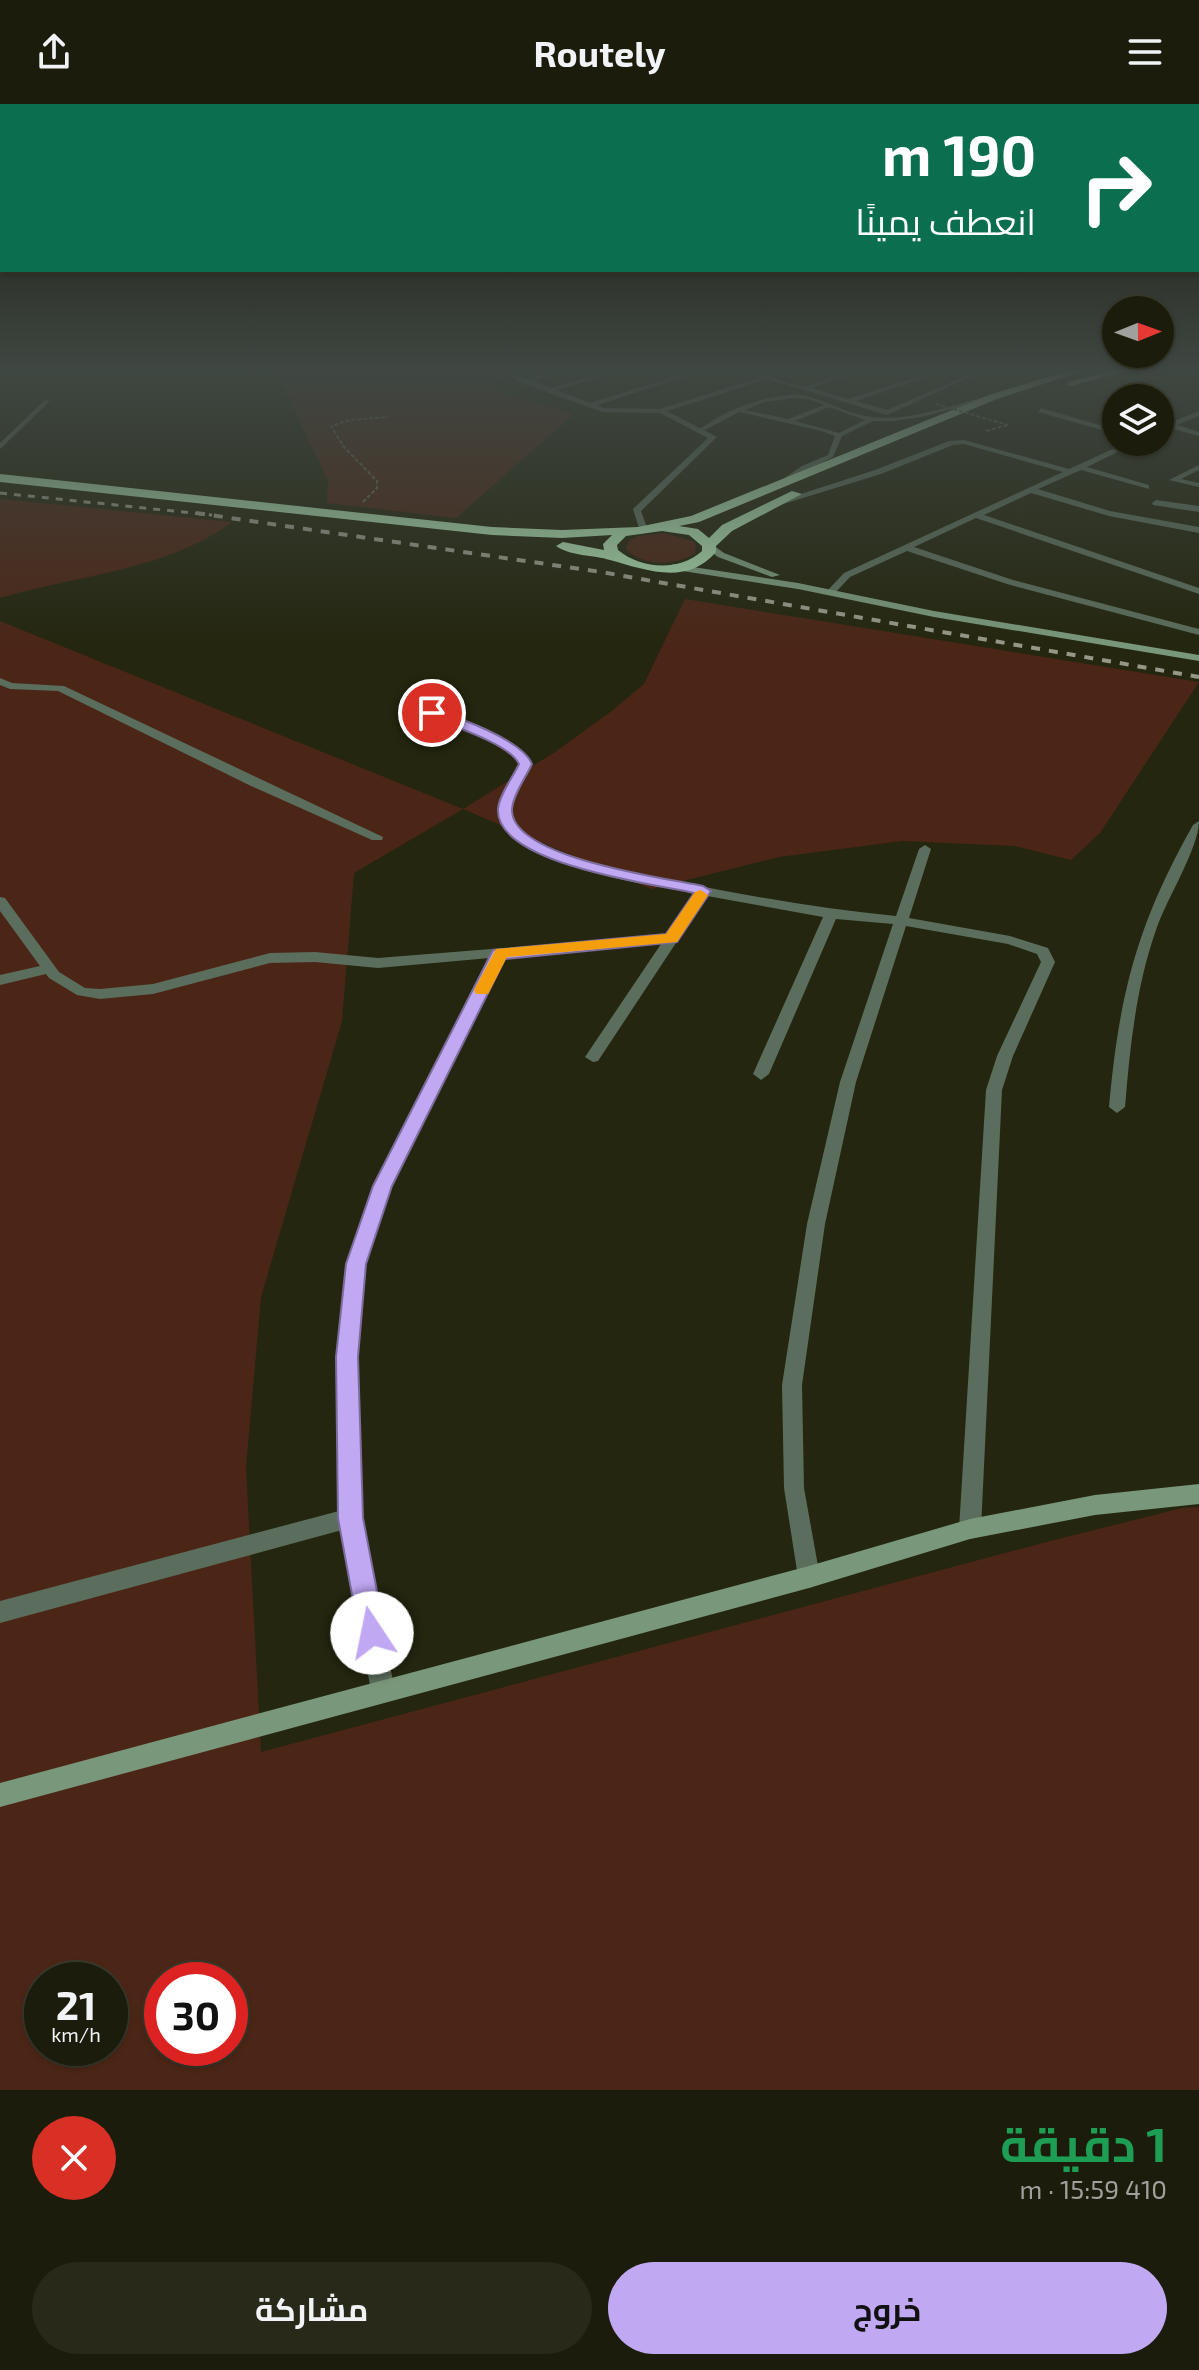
<!DOCTYPE html>
<html lang="ar">
<meta charset="utf-8">
<style>
body{margin:0;font-family:"Exo 2",Cairo,sans-serif;background:#282919;color:#f1f3f6;direction:rtl;height:100vh;display:flex;flex-direction:column;font-size:30px;white-space:nowrap}
*{box-sizing:border-box;margin:0}
p{font-size:26px;color:#a0a19d}
.icon{flex:none;width:44px;height:44px;fill:none;stroke:currentColor;stroke-width:2;stroke-linecap:round;stroke-linejoin:round}
.map{position:relative;height:1986px;overflow:hidden;direction:ltr}
.sheet{display:flex;flex-direction:column;background:#1b1c0b;flex:1}
.sheet>*{flex:none}
.top-card{position:absolute;left:0px;top:0px;width:1200px;height:168px;box-shadow:0 2px 6px #0004,0 0 0 2px #393a2c;direction:rtl;background:#0b6e4f;color:#fff;overflow:hidden}
.needle{width:52px;rotate:89deg}
.tools{position:absolute;left:1102px;top:192px;display:grid;gap:16px}
.tools a{display:grid;place-items:center;width:72px;height:72px;border-radius:50%;background:#1b1c0b;box-shadow:0 2px 6px #0004,0 0 0 2px #393a2c;font-size:40px}
.speed{position:absolute;left:24px;top:1858px;display:flex;gap:16px;font-size:40px;font-weight:700;text-align:center}
.speed>*{display:grid;place-content:center;width:104px;height:104px;border-radius:50%;background:#1b1c0b;box-shadow:0 2px 6px #0004,0 0 0 2px #393a2c;line-height:1}
.speed small{font-size:20px;font-weight:400}
.speed .limit{border:12px solid #d22;background:#fff;color:#111}
.pin{position:absolute;display:grid;place-items:center;width:68px;height:68px;color:#fff;margin:-34px;border:4px solid #fff;border-radius:50%;box-shadow:0 2px 8px #0007}
.me{position:absolute;width:88px;margin:-44px;rotate:349deg;stroke-linejoin:round;filter:drop-shadow(0 0 6px #0008)}
.turn{display:flex;align-items:center;gap:28px;height:168px;padding:0 32px;font-size:36px}
.turn .icon{width:104px;height:104px;stroke-width:2.5}
.turn b{display:block;font-size:56px;line-height:68px}
.round{display:grid;place-items:center;flex:none;width:84px;height:84px;border-radius:42px;background:#282919}
.headline{display:flex;align-items:center;justify-content:space-between;height:136px;padding:0 32px}
h1{font-size:48px;font-weight:700;line-height:60px;color:#1e9e55}
.action{display:flex;gap:16px;margin-top:auto;padding:16px 32px}
.action a{flex:1;height:92px;border-radius:48px;background:#c0a8f3;color:#111;font-size:32px;font-weight:700;line-height:92px;text-align:center}
.action a+a{background:#282919;color:#f1f3f6}
header{display:flex;justify-content:space-between;align-items:center;height:104px;padding:0 32px;background:#1b1c0b;font-size:36px;font-weight:700}
.map>svg:first-child{display:block}
.green{fill:#4b2616;fill-rule:evenodd}
.lines{fill:none;stroke-linecap:round;stroke-linejoin:round}
.path{stroke:#666854;stroke-width:2;stroke-dasharray:4 2;stroke-linecap:butt}
.lane{fill:#5b6d5c;fill-rule:evenodd}
.street{fill:#5b6d5c;fill-rule:evenodd}
.secondary{fill:#79977b;fill-rule:evenodd}
.highway{fill:#a5d4a8;fill-rule:evenodd}
.rail-far1{stroke:#969887;stroke-width:3;stroke-dasharray:7 7;stroke-linecap:butt}
.rail{stroke:#969887;stroke-width:4;stroke-dasharray:9 9;stroke-linecap:butt}
.path-bridge{stroke:#666854;stroke-width:2;stroke-dasharray:4 2;stroke-linecap:butt}
.route{fill:#c0a8f3;stroke:#7d6d9e;stroke-width:2}
.slow{fill:#f59e0b}
</style>
<header><svg class="icon" aria-label="menu" viewBox="0 0 24 24"><path d="M4 6h16M4 12h16M4 18h16"/></svg>Routely<svg class="icon" aria-label="share" viewBox="0 0 24 24"><path d="M12 15V3M7 8l5-5 5 5M5 13v7h14v-7"/></svg></header>
<div class="map">
<svg width="1199" height="1986" viewBox="0 0 1199 1986">
<rect width="100%" height="100%" fill="#24260f"/>
<g class="green">
<polygon points="275,264 514,264 492,281 498,288 574,310 456,414 327,399 328,377"/>
<path d="M0,395L232,418C166,467 77,471 0,494Z"/>
<path d="M664,429L693,437L696,441L695,449C677,462 641,463 626,445L628,438L638,432Z"/>
<path d="M685,495L1199,578L1100,729L1071,756L1015,742L902,737L779,753L651,785L463,705L354,769L342,917L261,1193L246,1364L261,1648L1054,1436L1182,1404L1199,1403V1986H0V517L463,705L555,648L613,606L644,580ZM42,1876H110V1944H42ZM162,1876H230V1944H162Z"/>
</g>
<g class="lines">
<g class="path">
<polyline points="986,327 1008,321"/>
<polyline points="363,398 377,384 377,377 344,343 331,322 350,316 388,313"/>
</g>
<g class="lane">
<path d="M795,290C820,293 841,307 865,312C908,320 952,300 993,291L996,293L922,313L893,317H873L842,332L833,353L808,366L786,379L783,375L802,362L828,351L835,332L822,327L739,308L705,326L700,325C727,305 761,293 795,290ZM795,294L809,295L824,301L788,315L745,306L764,298ZM829,303L865,316L839,329L795,317Z"/>
<polygon points="45,296 50,297 0,345 0,339"/>
</g>
<g class="street">
<path d="M564,264H575L533,277L550,284L618,264H629L557,286L590,299L701,264H712L597,301L604,304L660,305L761,273L736,264C759,264 786,282 804,282C823,281 844,264 866,264L812,284L848,295L943,264L950,265L856,297L887,306L970,270L975,271L887,311L768,275L667,307L717,333L641,407L647,424L643,427L639,424L633,405L708,334L660,309L603,308L521,279L509,272L512,270L526,275Z"/>
<polygon points="1041,304 1116,326 1116,330 1038,308"/>
<polygon points="1199,307 1199,312 1177,321 1199,328 1199,332 1170,324 1160,328 1160,323"/>
<polygon points="964,336 1069,365 1128,338 1138,338 1087,363 1149,381 1149,385 1081,366 1038,385 1110,407 1199,423 1199,429 1109,412 1031,389 984,411 1199,484 1199,490 976,414 914,443 1013,476 1199,525 1199,531 1007,480 907,447 850,473 834,490 828,490 828,486 844,469 1063,368 964,340 953,341 881,370 780,401 773,399 875,366 949,337"/>
<polygon points="1199,361 1199,366 1181,375 1199,379 1199,383 1169,376"/>
<polygon points="1156,396 1199,402 1199,408 1153,401 1152,399"/>
<polygon points="0,574 12,579 64,582 383,733 382,736 372,736 251,682 58,587 10,585 0,581"/>
<path d="M412,601H420C458,614 507,625 532,660L512,699C510,716 523,730 537,738C581,763 634,770 684,779C754,793 824,805 896,812L919,745L925,741L931,745L909,814L1010,832L1048,844L1055,858L1013,952L1002,986L981,1425L978,1432L970,1435L962,1432L959,1425L986,986L997,952L1041,858L1037,850L1008,840L906,822L856,978L825,1120L802,1281L804,1384L820,1473L817,1481L809,1484L801,1481L798,1473L784,1384L782,1281L807,1120L840,978L893,820L836,815L769,970L761,976L753,970L823,813L707,792L598,957L593,958L585,953L661,840L504,854L391,1082L365,1160L357,1253L361,1414L395,1587L391,1595L383,1599L375,1595L371,1587L342,1426L0,1519V1497L339,1407L337,1253L347,1160L373,1082L490,854L378,864L315,858L270,859L153,890L100,895L77,891L49,874L46,870L0,881V871L40,862L0,807V793L5,794L59,868L85,884L100,885L153,880L270,849L315,848L378,854L667,831L695,789C651,781 502,762 499,705C498,690 515,673 520,660C498,629 446,618 412,605Z"/>
<path d="M1199,717C1199,744 1166,796 1156,826C1136,883 1130,943 1125,1003L1117,1009L1109,1003C1119,891 1137,820 1193,721Z"/>
</g>
<g class="secondary">
<polygon points="707,441 713,441 724,449 780,471 772,473 718,453 707,445"/>
<polygon points="673,460 798,479 934,507 1199,551 1199,557 934,513 798,485 670,465 668,463"/>
<polygon points="1199,1380 1199,1400 1095,1411 970,1435 809,1484 0,1703 0,1679 809,1462 970,1415 1095,1391"/>
</g>
<g class="highway">
<path d="M1077,264H1093L997,295L699,418L679,422L698,425L709,434L722,421L792,387L802,390L732,427L716,442V448C687,482 646,466 610,456C594,451 570,452 556,442L563,438L604,446L603,440L612,431L562,434L492,431L0,378V370L492,423L562,426L638,423L691,412L989,291ZM662,427L689,431L702,442V447C679,468 641,465 618,446L617,441L626,432Z"/>
<polygon points="1119,264 1137,264 1071,282 1066,279"/>
</g>
<polyline class="rail-far1" points="0,389 212,411"/>
<polyline class="rail" points="196,409 601,468 1199,573"/>
<polyline class="path-bridge" points="936,300 1008,321"/>
</g>
<linearGradient id="sky" x2="0" y2="1"><stop stop-color="#141508"/><stop offset="0.49" stop-color="#3f4742"/><stop offset="1" stop-color="#3f4742" stop-opacity="0"/></linearGradient>
<rect width="1199" height="542" fill="url(#sky)"/>
<path class="route" d="M432,605C457,613 523,636 532,660C526,673 513,691 512,705C510,754 666,774 703,782L711,787L677,838L505,855L392,1082L366,1160L358,1253L363,1414L385,1529L381,1538L372,1542L363,1538L359,1529L338,1414L336,1253L346,1160L373,1082L493,846L666,830L694,789C654,780 495,760 498,705C499,691 513,673 519,660C509,639 449,621 427,612L425,609Z"/>
<polygon class="slow" points="701,786 708,791 677,838 507,853 488,890 476,890 474,886 496,845 666,830 695,788"/>
</svg>
<div class="tools">
<a><svg class="needle" viewBox="-14 -14 28 28"><path d="M0-13l5 13h-10z" fill="#e53935"/><path d="M0 13l5-13h-10z" fill="#a0a19d"/></svg></a>
<a><svg class="icon" aria-label="layers" viewBox="0 0 24 24"><path d="M12 4l9 5-9 5-9-5zM3 14l9 5 9-5"/></svg></a>
</div>
<div class="speed"><div>21<small>km/h</small></div><div class="limit">30</div></div>
<div class="pin" style="left:432px;top:609px;background:#d93025"><svg class="icon" aria-label="arrive" viewBox="0 0 24 24"><path d="M6 21V4h12l-3 4 3 4H6"/></svg></div>
<svg class="me" style="left:372px;top:1529px" viewBox="-20 -20 40 40"><circle r="19" fill="#fff"/><path d="M0-13L10 11 0 6-10 11z" fill="#c0a8f3"/></svg>
<div class="top-card">
<div class="turn"><svg class="icon" aria-label="right" viewBox="0 0 24 24"><path d="M7 20v-9h11M14 6l5 5-5 5"/></svg><div><b>190 m</b>انعطف يمينًا</div></div>
</div>
</div>
<section class="sheet">
<div class="headline"><div><h1>1 دقيقة</h1><p>410 m · 15:59</p></div><a class="round" style="background:#d93025;color:#fff"><svg class="icon" aria-label="close" viewBox="0 0 24 24"><path d="M6 6l12 12M18 6L6 18"/></svg></a></div>
<div class="action"><a>خروج</a><a>مشاركة</a></div>
</section>
